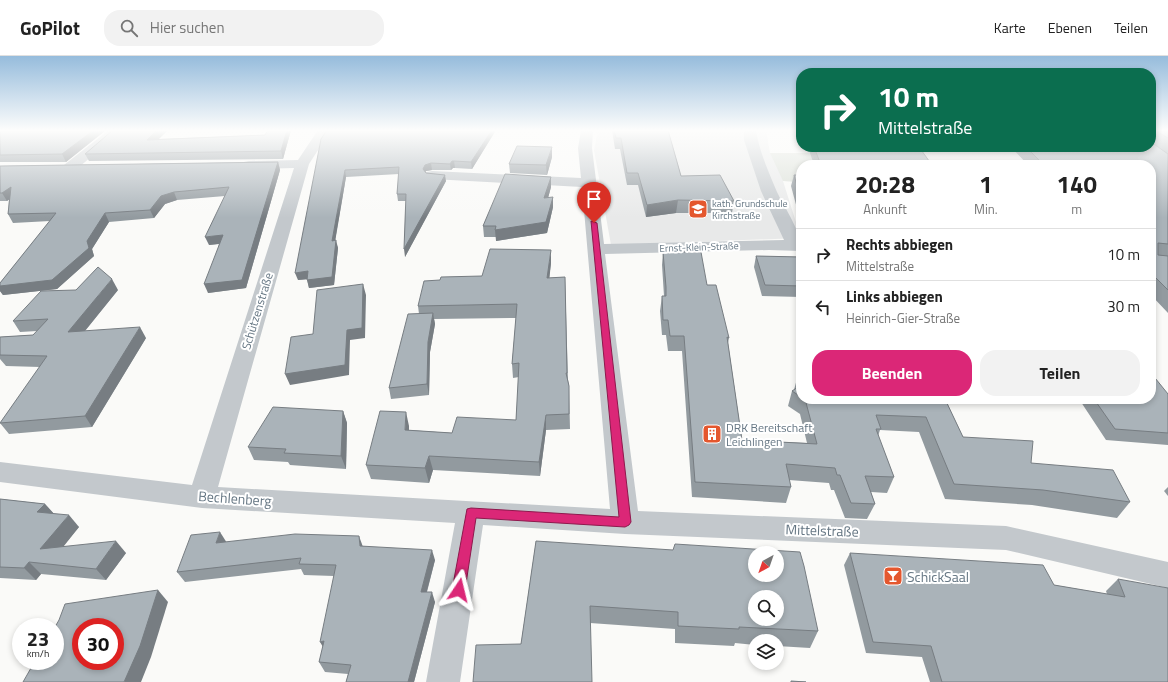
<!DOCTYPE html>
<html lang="de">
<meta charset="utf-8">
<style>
body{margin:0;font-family:"Titillium Web",sans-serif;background:#f2f2f2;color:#222;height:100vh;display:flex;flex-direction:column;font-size:15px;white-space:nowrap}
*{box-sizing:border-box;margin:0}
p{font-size:13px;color:#767676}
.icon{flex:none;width:22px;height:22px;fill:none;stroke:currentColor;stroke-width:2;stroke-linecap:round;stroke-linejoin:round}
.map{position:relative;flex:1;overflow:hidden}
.sheet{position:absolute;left:796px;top:104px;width:360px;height:244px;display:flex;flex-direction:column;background:#fff;border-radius:16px;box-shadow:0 2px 6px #0003}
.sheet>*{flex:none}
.top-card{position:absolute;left:796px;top:12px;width:360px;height:84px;border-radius:16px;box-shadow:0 2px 6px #0003;background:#0b6e4f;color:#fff;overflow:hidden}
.needle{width:26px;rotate:220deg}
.tools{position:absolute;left:748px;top:490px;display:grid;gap:8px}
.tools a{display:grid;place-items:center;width:36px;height:36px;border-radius:50%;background:#fff;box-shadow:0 2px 6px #0003;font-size:20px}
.speed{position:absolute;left:12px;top:562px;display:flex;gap:8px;font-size:20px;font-weight:700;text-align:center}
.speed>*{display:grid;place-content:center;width:52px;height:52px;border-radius:50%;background:#fff;box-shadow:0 2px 6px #0003;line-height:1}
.speed small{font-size:10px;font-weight:400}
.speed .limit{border:6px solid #d22;background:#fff;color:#111}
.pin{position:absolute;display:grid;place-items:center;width:34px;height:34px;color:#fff;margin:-41px -17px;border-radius:50% 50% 50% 0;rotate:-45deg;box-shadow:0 0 4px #0007}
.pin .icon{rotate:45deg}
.me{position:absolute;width:44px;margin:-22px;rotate:10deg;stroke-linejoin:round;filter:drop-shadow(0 0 3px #0008)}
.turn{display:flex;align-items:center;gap:14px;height:84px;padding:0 16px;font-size:18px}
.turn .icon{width:52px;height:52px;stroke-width:2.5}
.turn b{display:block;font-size:28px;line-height:34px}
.eta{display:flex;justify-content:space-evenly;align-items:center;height:68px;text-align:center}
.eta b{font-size:24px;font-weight:700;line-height:28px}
.cta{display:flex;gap:8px;margin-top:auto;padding:8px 16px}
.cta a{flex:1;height:46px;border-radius:16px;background:#db2777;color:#fff;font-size:16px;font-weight:700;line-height:46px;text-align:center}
.cta a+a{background:#f2f2f2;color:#222}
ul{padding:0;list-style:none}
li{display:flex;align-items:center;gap:12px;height:52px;padding:0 16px;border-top:1px solid #e0e0e0}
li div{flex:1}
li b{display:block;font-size:15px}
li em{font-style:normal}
header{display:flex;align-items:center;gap:24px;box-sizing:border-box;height:56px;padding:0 20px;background:#fff;border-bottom:1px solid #e0e0e0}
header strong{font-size:19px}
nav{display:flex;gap:22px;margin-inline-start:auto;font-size:14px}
.search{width:280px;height:36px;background:#f2f2f2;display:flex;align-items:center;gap:10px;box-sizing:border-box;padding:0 14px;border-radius:16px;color:#767676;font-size:15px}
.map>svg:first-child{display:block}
.built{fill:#e8e9e9}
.green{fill:#dadfd7}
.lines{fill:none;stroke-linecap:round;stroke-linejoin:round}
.minor{fill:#c3c8cc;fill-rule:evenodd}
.wall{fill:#929a9f}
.shaded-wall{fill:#777d82}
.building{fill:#aab3b9;stroke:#777d82;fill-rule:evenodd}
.route{fill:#db2777;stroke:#8e194d}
.labels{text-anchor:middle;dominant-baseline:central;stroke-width:4;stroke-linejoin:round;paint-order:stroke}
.far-poi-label{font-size:10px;fill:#657683;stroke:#fff;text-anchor:start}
.far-street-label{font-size:10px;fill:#657683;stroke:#fff}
.street-label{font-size:12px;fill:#657683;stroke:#fff}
.poi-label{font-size:12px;fill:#657683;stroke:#fff;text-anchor:start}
.near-street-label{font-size:14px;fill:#657683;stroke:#fff}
.near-poi-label{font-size:14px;fill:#657683;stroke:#fff;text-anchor:start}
</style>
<header>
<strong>GoPilot</strong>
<div class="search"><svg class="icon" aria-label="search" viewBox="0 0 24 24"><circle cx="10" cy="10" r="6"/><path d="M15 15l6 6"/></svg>Hier suchen</div>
<nav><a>Karte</a><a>Ebenen</a><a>Teilen</a></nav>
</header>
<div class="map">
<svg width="1168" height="626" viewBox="0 0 1168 626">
<rect width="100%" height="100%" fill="#fafaf8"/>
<polygon class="built" points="598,74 766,74 770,97 842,97 801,109 801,126 783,125 801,182 611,189 594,94"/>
<polygon class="green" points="770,97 842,97 849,109 801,109 801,126 783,125"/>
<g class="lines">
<g class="minor">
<polygon points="109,74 124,74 74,115 69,116 64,115 62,112 64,109"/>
<path d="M318,74H331L309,108L218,431L610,453L582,131L432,123L427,122L425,119L427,116L432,115L581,122L578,92L581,74H593L592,92L604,188L784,184L761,135L744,84V74H756C759,95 769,117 777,136C786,155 801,174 801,195L769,194L605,198L638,455L1006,470L1168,506V532L1006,494L625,478L483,469L460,626H426L455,467L202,452L0,426V406L192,429L294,112L249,113L244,112L242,109L244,106L249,105L298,104Z"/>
</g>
</g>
<g class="wall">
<polygon points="0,74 106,74 66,106 0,106"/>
<polygon points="168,74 159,83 265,79 291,74 283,103 89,105 85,98"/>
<polygon points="496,74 472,113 455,112 453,112 451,114 432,114 426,115 425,116 446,125 405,201 406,145 398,145 397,138 399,118 346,121 335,184 338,192 334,229 309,232 307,223 298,224 321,83"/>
<polygon points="612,74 668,74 681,120 734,145 732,157 676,157 646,161 638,129 627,129 620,93 615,93"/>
<polygon points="1151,74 1168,74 1168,257 1151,239 1151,109 1028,109 1011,91 1151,91"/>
<polygon points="808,91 919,91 932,109 814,109"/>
<polygon points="552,101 547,119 510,117 509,108"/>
<polygon points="278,106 280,114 246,232 208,237 219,188 209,189 225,140 177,144 165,148 154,162 109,166 92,193 94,200 57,233 3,239 0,235 0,227 50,165 13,167 8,158 9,143 7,145 0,145 0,110"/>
<polygon points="794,119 801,119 801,162 798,156 791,130"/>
<polygon points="551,121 551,131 548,142 553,151 547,177 496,185 496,181 484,181 483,170"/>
<polygon points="663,196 707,229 729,282 728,287 742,384 807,387 800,358 788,350 792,335 794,334 798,319 801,319 801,343 945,343 963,381 1130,446 1117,462 1032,449 945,443 919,376 880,374 878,380 894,421 887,437 871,436 875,448 867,463 845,462 834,434 831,434 829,427 789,424 791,431 786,447 692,441 682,295 668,295 666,279 662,279 660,255 662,240 664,240 662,209"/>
<polygon points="756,200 801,201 801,241 762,240 754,211"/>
<polygon points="551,207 549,222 565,221 568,324 569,330 570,373 546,374 540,420 433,414 429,427 371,423 366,409 409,370 409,374 452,377 516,364 519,321 513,322 512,308 516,262 434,263 435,268 430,296 429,339 391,343 389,332 419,258 418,250 440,224 482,220"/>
<polygon points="118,234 85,275 146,282 92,371 9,378 0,367 40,311 6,310 0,303 0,281 33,279 37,275 20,276 13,265"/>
<polygon points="1168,338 1168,389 1106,384 1079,343 1151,343"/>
<polygon points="343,355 347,367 346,413 290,409 288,406 254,404 248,391"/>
<polygon points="1168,431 1168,440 1164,435"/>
<polygon points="0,443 45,448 54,458 79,471 63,490 126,497 106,524 41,518 36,524 0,522"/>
<polygon points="536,485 818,575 810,592 777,590 777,585 755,585 755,589 735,587 734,590 675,587 675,573 590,567 521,588"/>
<polygon points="226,486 363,490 435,504 427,536 435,546 414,626 346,626 348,618 325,616 319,606 323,591 334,520 304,519 301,513 185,526 177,516"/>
<polygon points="850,497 1054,529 1107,538 1106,535 1118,523 1168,626 930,626 922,601 866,597 844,509"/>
</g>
<g class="shaded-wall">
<polygon points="94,74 106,74 66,106 62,98"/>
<polygon points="157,74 168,74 150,91 147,84"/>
<polygon points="287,74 291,74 283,103 281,95"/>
<polygon points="492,74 496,74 472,113 471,106"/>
<polygon points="552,91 552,101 547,119 546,109"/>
<polygon points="452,105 454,105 455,112 453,112 451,114 450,108"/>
<polygon points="278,106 280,114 246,232 208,237 204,228"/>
<polygon points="431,107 432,114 426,115 424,120 423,113 425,109"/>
<polygon points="345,114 346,121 334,192 332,185"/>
<polygon points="445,119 446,125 405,201 404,193"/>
<polygon points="551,121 551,131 545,153 544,142"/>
<polygon points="11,131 16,139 7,145 2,137"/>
<polygon points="174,136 177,144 165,148 154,162 150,154 161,140"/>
<polygon points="553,141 553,151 547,177 496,185 495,174"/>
<polygon points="678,144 676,157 646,161 647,149"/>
<polygon points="105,157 109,166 92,193 94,200 57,233 3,239 0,235 0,230 87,185"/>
<polygon points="223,179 226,187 209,189 205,181"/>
<polygon points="336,184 338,192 334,229 309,232 307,224"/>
<polygon points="551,194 551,207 548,235 547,222"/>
<polygon points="308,215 310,223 298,224 295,217"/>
<polygon points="112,223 118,234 75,287 68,276"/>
<polygon points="363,228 366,239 365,282 350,284 349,319 290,329 285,318 347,274"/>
<polygon points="433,257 435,268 430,296 429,339 427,328 428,286"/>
<polygon points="140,271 146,282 92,371 85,360"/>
<polygon points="343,355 347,367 346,413 341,400"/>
<polygon points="406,356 409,370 409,388 405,374"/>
<polygon points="546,359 546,374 540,420 539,406"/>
<polygon points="429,400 433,414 429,427 425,412"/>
<polygon points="45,448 56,460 37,456"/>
<polygon points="69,459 79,471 52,505 40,493"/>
<polygon points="220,476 227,487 216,487"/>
<polygon points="359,480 363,491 360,490"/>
<polygon points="116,485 126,497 106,524 96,513"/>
<polygon points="432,494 435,504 424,546 421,536"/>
<polygon points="29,506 41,518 36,524 24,512"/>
<polygon points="158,534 168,546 151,601 141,626 124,626"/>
<polygon points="432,536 435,546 414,626 408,626"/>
<polygon points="324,585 326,596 320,586"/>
</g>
<g class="building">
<polygon points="0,74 94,74 62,98 0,99"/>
<polygon points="113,74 157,74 147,84 265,79 268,74 287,74 281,95 85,98"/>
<polygon points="327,74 492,74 471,106 454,105 452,105 450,108 431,107 425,109 423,113 426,117 445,119 404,193 406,138 397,138 399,111 345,114 332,185 336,184 332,221 307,224 308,215 295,217 321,83"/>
<polygon points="614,74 668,74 681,120 720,119 734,145 678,144 647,149 638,117 627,117 621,82 616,82"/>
<polygon points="1151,74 1168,74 1168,82 1158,76 1156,79 1151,79"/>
<polygon points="1151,86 1168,98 1168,188 1158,187 1158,199 1168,200 1168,234 1151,217 1151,109 1044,109 1026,91 1151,91"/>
<polygon points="517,90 552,91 546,109 509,108"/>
<polygon points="814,91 919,91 932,109 821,109"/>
<polygon points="278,106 242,224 204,228 223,179 205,181 229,131 174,136 161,140 150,154 105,157 87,185 89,192 52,224 0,230 0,227 56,157 8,158 11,131 2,137 0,137 0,110"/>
<polygon points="505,118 551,121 544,142 553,141 546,166 495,174 496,170 483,170"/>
<polygon points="794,119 801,119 801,144"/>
<polygon points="490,193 551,194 547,222 565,221 567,317 566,317 569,330 569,358 546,359 539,406 429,400 425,412 366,409 380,355 406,356 405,374 452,377 457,361 516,364 519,307 512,308 517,248 418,250 424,225 440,224 441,221 482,220"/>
<polygon points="663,196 701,196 707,229 716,229 729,282 727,281 742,384 817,388 805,343 945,343 963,381 1033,385 1031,407 1113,414 1130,446 1043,434 954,428 926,361 876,359 881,373 876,373 894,421 865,420 875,448 851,447 840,419 837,419 835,412 786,408 791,431 695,426 684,280 670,280 668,264 663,264 662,240 666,240 666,231"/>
<polygon points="756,200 801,201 801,230 765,229"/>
<polygon points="98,211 112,223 68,276 140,271 85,360 0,367 47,300 0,299 0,281 33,279 48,263 13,265 41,235 76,234"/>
<polygon points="363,228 362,272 347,274 345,309 285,318 291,281 313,278 317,234"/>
<polygon points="433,257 428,286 427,328 389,332 408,258"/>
<polygon points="1151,317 1168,338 1168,377 1115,373 1094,343 1151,343"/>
<polygon points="798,319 801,319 801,341 792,335 801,329"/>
<polygon points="273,351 343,355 341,400 284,397 286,393 248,391"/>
<polygon points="0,443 45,448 37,456 69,459 40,493 116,485 96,513 29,506 24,512 0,511"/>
<polygon points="220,476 216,487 295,478 359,480 360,490 432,494 421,536 432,536 408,626 346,626 351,609 319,606 324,585 320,586 336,509 299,508 301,502 177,516 191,479"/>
<path d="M536,485L673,494L675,488L800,496L804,510L818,575L739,571V573L678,570V556L590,550L592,626H473L476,589L521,588ZM755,497H777V519H755ZM755,541H777V563H755Z"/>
<polygon points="850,497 1043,509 1054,529 1125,541 1118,523 1168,532 1168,626 942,626 931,590 873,586"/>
<path d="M158,534L140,590L124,626H23L35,605H55V571L59,564L65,548ZM81,571H115V605H81Z"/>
<polygon points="791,625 806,626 791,626"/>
</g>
<linearGradient id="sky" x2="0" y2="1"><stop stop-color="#96bcdc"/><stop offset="0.46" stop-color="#fdfdfc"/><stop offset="1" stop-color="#fdfdfc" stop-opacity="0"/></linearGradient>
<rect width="1168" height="162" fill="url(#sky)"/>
<polygon class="route" points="591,165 597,167 631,466 629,469 625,471 476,462 465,534 463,538 459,539 454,538 452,534 467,453 471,452 619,461"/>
<defs>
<symbol id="school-square" viewBox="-11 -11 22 22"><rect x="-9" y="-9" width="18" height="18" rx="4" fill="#e4572e" stroke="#fff"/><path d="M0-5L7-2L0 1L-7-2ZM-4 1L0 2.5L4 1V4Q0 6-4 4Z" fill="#fff"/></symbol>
<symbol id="building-square" viewBox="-11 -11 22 22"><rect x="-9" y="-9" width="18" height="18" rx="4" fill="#e4572e" stroke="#fff"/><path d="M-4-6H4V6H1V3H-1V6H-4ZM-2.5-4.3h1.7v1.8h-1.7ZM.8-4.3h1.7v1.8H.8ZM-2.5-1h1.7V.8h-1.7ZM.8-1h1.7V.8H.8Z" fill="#fff"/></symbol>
<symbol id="bar-square" viewBox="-11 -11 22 22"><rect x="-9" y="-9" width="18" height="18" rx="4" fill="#e4572e" stroke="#fff"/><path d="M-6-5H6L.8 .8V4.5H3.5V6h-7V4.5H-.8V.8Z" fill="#fff"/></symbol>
</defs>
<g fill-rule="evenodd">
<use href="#school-square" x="687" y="142" width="22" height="22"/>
<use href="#building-square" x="701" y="367" width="22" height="22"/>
<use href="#bar-square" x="882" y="509" width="22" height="22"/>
</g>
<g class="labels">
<g class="far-poi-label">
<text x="712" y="147">kath. Grundschule<tspan x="712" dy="12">Kirchstraße</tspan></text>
</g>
<g class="far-street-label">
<text transform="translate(699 191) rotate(-2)">Ernst-Klein-Straße</text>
</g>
<g class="street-label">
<text transform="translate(257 255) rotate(-73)">Schützenstraße</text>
</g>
<g class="poi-label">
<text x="726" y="371">DRK Bereitschaft<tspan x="726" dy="14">Leichlingen</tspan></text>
</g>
<g class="near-street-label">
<text transform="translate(235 442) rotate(4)">Bechlenberg</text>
<text transform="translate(822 474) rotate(2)">Mittelstraße</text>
</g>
<g class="near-poi-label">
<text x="907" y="520">SchickSaal</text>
</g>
</g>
</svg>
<div class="tools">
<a><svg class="needle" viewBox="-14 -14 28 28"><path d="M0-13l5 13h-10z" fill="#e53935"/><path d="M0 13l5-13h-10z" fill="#767676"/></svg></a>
<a><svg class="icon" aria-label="search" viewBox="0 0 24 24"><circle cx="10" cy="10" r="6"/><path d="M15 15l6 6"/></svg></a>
<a><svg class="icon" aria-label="layers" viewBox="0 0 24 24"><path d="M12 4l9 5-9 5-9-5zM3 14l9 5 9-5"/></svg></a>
</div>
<div class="speed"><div>23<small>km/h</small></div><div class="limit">30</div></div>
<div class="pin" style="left:594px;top:167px;background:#d93025"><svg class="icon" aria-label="arrive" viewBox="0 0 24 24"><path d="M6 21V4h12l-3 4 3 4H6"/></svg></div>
<svg class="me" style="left:459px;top:534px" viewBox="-20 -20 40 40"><path d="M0-17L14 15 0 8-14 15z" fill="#db2777" stroke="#fff" stroke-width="4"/></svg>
<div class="top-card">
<div class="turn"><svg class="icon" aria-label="right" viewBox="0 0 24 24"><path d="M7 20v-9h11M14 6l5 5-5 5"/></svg><div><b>10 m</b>Mittelstraße</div></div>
</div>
<section class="sheet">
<div class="eta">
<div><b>20:28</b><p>Ankunft</p></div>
<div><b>1</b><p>Min.</p></div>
<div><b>140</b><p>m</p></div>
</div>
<ul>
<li><svg class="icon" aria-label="right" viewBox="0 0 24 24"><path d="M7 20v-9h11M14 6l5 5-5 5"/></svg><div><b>Rechts abbiegen</b><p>Mittelstraße</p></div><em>10 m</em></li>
<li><svg class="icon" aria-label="left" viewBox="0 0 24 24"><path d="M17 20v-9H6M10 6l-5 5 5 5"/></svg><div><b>Links abbiegen</b><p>Heinrich-Gier-Straße</p></div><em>30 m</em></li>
</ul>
<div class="cta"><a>Beenden</a><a>Teilen</a></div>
</section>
</div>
